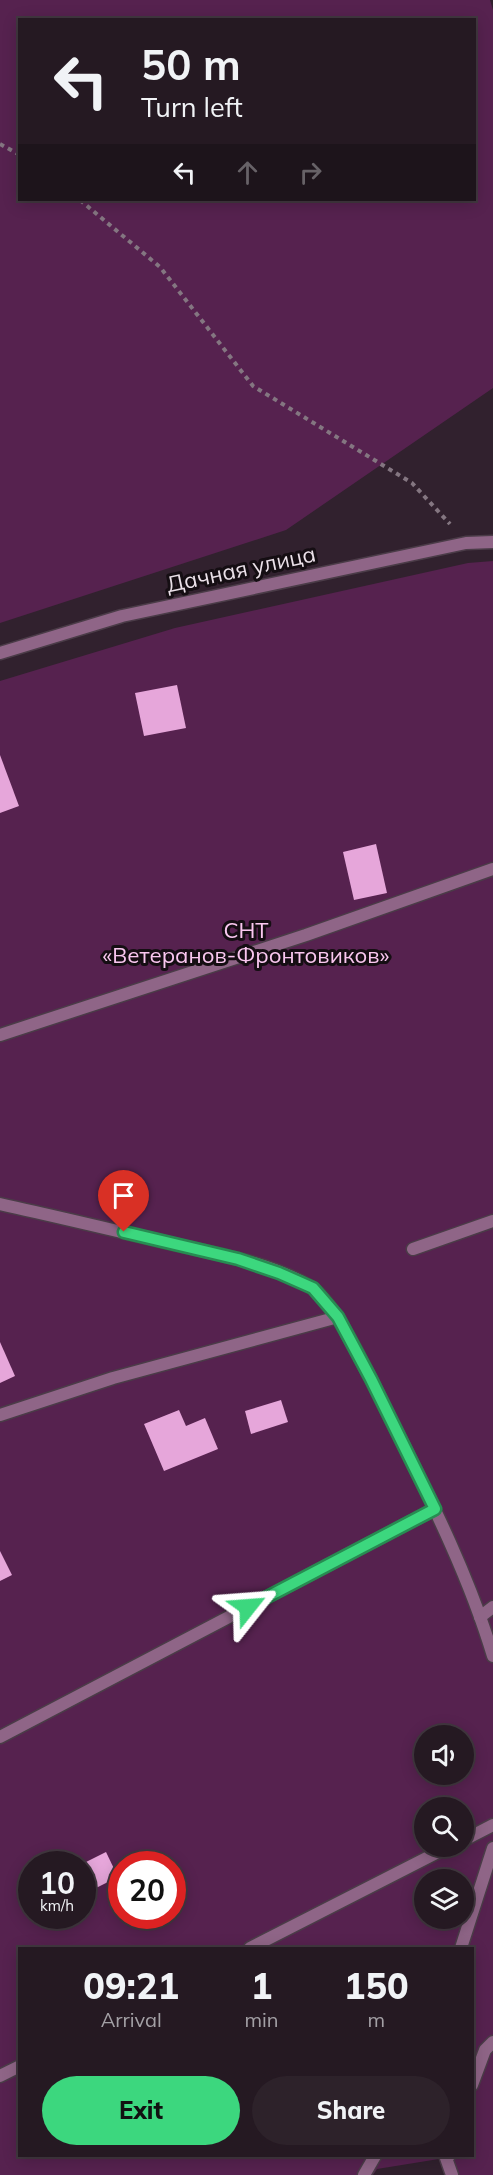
<!DOCTYPE html>
<meta charset="utf-8">
<style>
body{margin:0;font-family:Mulish,sans-serif;background:#2d222a;color:#f1f3f6;height:100vh;display:flex;flex-direction:column;font-size:22px;white-space:nowrap}
*{box-sizing:border-box;margin:0}
p{font-size:20px;color:#a3a0a5}
.icon{flex:none;width:33px;height:33px;fill:none;stroke:currentColor;stroke-width:2;stroke-linecap:round;stroke-linejoin:round}
.map{position:relative;flex:1;overflow:hidden}
.panel{position:absolute;left:18px;top:1947px;width:456px;height:210px;display:flex;flex-direction:column;background:#251922;border-radius:0px;box-shadow:0 3px 15px #0003,0 0 0 2px #423840}
.panel>*{flex:none}
.banner{position:absolute;left:18px;top:18px;width:458px;height:183px;border-radius:0px;box-shadow:0 3px 15px #0003,0 0 0 2px #423840;background:#251922;color:#f1f3f6;overflow:hidden}
.fabs{position:absolute;left:414px;top:1725px;display:grid;gap:12px}
.fabs a{display:grid;place-items:center;width:60px;height:60px;border-radius:50%;background:#251922;box-shadow:0 3px 15px #0003,0 0 0 2px #423840;font-size:30px}
.speed{position:absolute;left:18px;top:1851px;display:flex;gap:12px;font-size:30px;font-weight:700;text-align:center}
.speed>*{display:grid;place-content:center;width:78px;height:78px;border-radius:50%;background:#251922;box-shadow:0 3px 15px #0003,0 0 0 2px #423840;line-height:1}
.speed small{font-size:15px;font-weight:400}
.speed .limit{border:9px solid #d22;background:#fff;color:#111}
.pin{position:absolute;display:grid;place-items:center;width:51px;height:51px;color:#fff;margin:-62px -26px;border-radius:50% 50% 50% 0;rotate:-45deg;box-shadow:0 0 6px #0007}
.pin .icon{rotate:45deg}
.me{position:absolute;width:66px;margin:-33px;rotate:62deg;stroke-linejoin:round;filter:drop-shadow(0 0 4px #0008)}
.turn{display:flex;align-items:center;gap:21px;height:126px;padding:0 24px;font-size:27px}
.turn .icon{width:78px;height:78px;stroke-width:2.5}
.turn b{display:block;font-size:42px;line-height:51px}
.lanes{display:flex;align-items:center;height:57px;padding:0 24px;background:#0003;justify-content:center;gap:30px;direction:ltr}
.lanes .off{opacity:.35}
.eta{display:flex;justify-content:space-evenly;align-items:center;height:102px;text-align:center}
.eta b{font-size:36px;font-weight:800;line-height:42px}
.action{display:flex;gap:12px;margin-top:auto;padding:12px 24px}
.action a{flex:1;height:69px;border-radius:36px;background:#3cd77e;color:#111;font-size:24px;font-weight:800;line-height:69px;text-align:center}
.action a+a{background:#2d222a;color:#f1f3f6}
.map>svg:first-child{display:block}
.green{fill:#56224f;fill-rule:evenodd}
.building{fill:#e6a6da}
.lines{fill:none;stroke-linecap:round;stroke-linejoin:round}
.service-casing{stroke:#4b3c48;stroke-width:15}
.minor-casing{stroke:#4b3c48;stroke-width:15}
.tertiary-casing{stroke:#4b3c48;stroke-width:15}
.path{stroke:#847681;stroke-width:4;stroke-dasharray:4.5 4.5;stroke-linecap:butt}
.service{stroke:#8f6587;stroke-width:12}
.minor{stroke:#8f6587;stroke-width:12}
.tertiary{stroke:#8f6587;stroke-width:12}
.route-casing{stroke:#278c52;stroke-width:15}
.route{stroke:#3cd77e;stroke-width:10}
.labels{text-anchor:middle;dominant-baseline:central;stroke-width:6;stroke-linejoin:round;paint-order:stroke}
.street-label{font-size:22px;fill:#ebe1e9;stroke:#150e13}
.park-label{font-size:22px;fill:#fac7f0;stroke:#150e13}
</style>
<div class="map">
<svg width="493" height="2175" viewBox="0 0 493 2175">
<rect width="100%" height="100%" fill="#31212e"/>
<g class="green">
<path d="M0,0H490L493,10V388L286,530L0,623ZM20,20H474V200H20Z"/>
<path d="M493,561V2175H452L445,2158L377,2169L373,2175H0V681L175,628L468,563ZM424,1736H464V1774H424ZM424,1808H464V1846H424ZM32,1864H82V1916H32ZM122,1864H172V1916H122ZM424,1880H464V1918H424ZM20,1948H472V2156H20Z"/>
</g>
<g class="building">
<polygon points="177,685 186,728 144,736 135,693"/>
<polygon points="0,755 19,806 0,813"/>
<polygon points="376,844 387,893 354,900 343,852"/>
<polygon points="0,1342 15,1376 0,1383"/>
<polygon points="281,1400 288,1422 251,1434 245,1411"/>
<polygon points="179,1410 186,1426 205,1418 218,1449 164,1471 144,1424"/>
<polygon points="0,1551 12,1575 0,1581"/>
<polygon points="106,1852 118,1877 82,1895 82,1864"/>
</g>
<g class="lines">
<defs>
<g id="service">
<polyline points="0,1035 306,935 493,869"/>
<path d="M0,1204C59,1217 118,1231 177,1245C222,1255 271,1263 311,1287C335,1301 371,1379 384,1406C424,1487 467,1569 493,1656"/>
<polyline points="413,1249 493,1221"/>
<polyline points="0,1415 113,1378 338,1317"/>
<polyline points="480,1617 493,1607"/>
<polyline points="0,1737 435,1509"/>
<polyline points="464,1840 493,1825"/>
<polyline points="250,1948 450,1846"/>
<polyline points="461,1948 493,1848"/>
<polyline points="0,2076 20,2066"/>
<polyline points="364,2175 375,2156"/>
</g>
<g id="minor">
<polyline points="472,2085 485,2050 493,2042"/>
<polyline points="449,2156 446,2158 452,2175"/>
</g>
<polyline id="tertiary" points="0,653 122,616 466,543 493,542"/>
</defs>
<use href="#service" class="service-casing"/>
<use href="#minor" class="minor-casing"/>
<use href="#tertiary" class="tertiary-casing"/>
<g class="path">
<polyline points="0,144 20,155"/>
<polyline points="80,200 160,267 253,386 412,483 450,524"/>
</g>
<use href="#service" class="service"/>
<use href="#minor" class="minor"/>
<use href="#tertiary" class="tertiary"/>
</g>
<g class="lines">
<defs>
<polyline id="route" points="124,1232 238,1259 279,1273 313,1288 338,1317 371,1379 435,1509 248,1607"/>
</defs>
<use href="#route" class="route-casing"/>
<use href="#route" class="route"/>
</g>
<g class="labels">
<g class="street-label">
<text transform="translate(241 569) rotate(-12)">Дачная улица</text>
</g>
<g class="park-label">
<text x="246" y="930">СНТ<tspan x="246" dy="25">«Ветеранов-Фронтовиков»</tspan></text>
</g>
</g>
</svg>
<div class="fabs">
<a><svg class="icon" aria-label="sound" viewBox="0 0 24 24"><path d="M4 9h4l5-4v14l-5-4H4zM17 9q2 3 0 6"/></svg></a>
<a><svg class="icon" aria-label="search" viewBox="0 0 24 24"><circle cx="10" cy="10" r="6"/><path d="M15 15l6 6"/></svg></a>
<a><svg class="icon" aria-label="layers" viewBox="0 0 24 24"><path d="M12 4l9 5-9 5-9-5zM3 14l9 5 9-5"/></svg></a>
</div>
<div class="speed"><div>10<small>km/h</small></div><div class="limit">20</div></div>
<div class="pin" style="left:124px;top:1232px;background:#d93025"><svg class="icon" aria-label="arrive" viewBox="0 0 24 24"><path d="M6 21V4h12l-3 4 3 4H6"/></svg></div>
<svg class="me" style="left:248px;top:1607px" viewBox="-20 -20 40 40"><path d="M0-17L14 15 0 8-14 15z" fill="#3cd77e" stroke="#fff" stroke-width="4"/></svg>
<div class="banner">
<div class="turn"><svg class="icon" aria-label="left" viewBox="0 0 24 24"><path d="M17 20v-9H6M10 6l-5 5 5 5"/></svg><div><b>50 m</b>Turn left</div></div>
<div class="lanes"><svg class="icon" aria-label="left" viewBox="0 0 24 24"><path d="M17 20v-9H6M10 6l-5 5 5 5"/></svg><svg class="icon off" aria-label="ahead" viewBox="0 0 24 24"><path d="M12 20V5M6 11l6-6 6 6"/></svg><svg class="icon off" aria-label="right" viewBox="0 0 24 24"><path d="M7 20v-9h11M14 6l5 5-5 5"/></svg></div>
</div>
<section class="panel">
<div class="eta">
<div><b>09:21</b><p>Arrival</p></div>
<div><b>1</b><p>min</p></div>
<div><b>150</b><p>m</p></div>
</div>
<div class="action"><a>Exit</a><a>Share</a></div>
</section>
</div>
